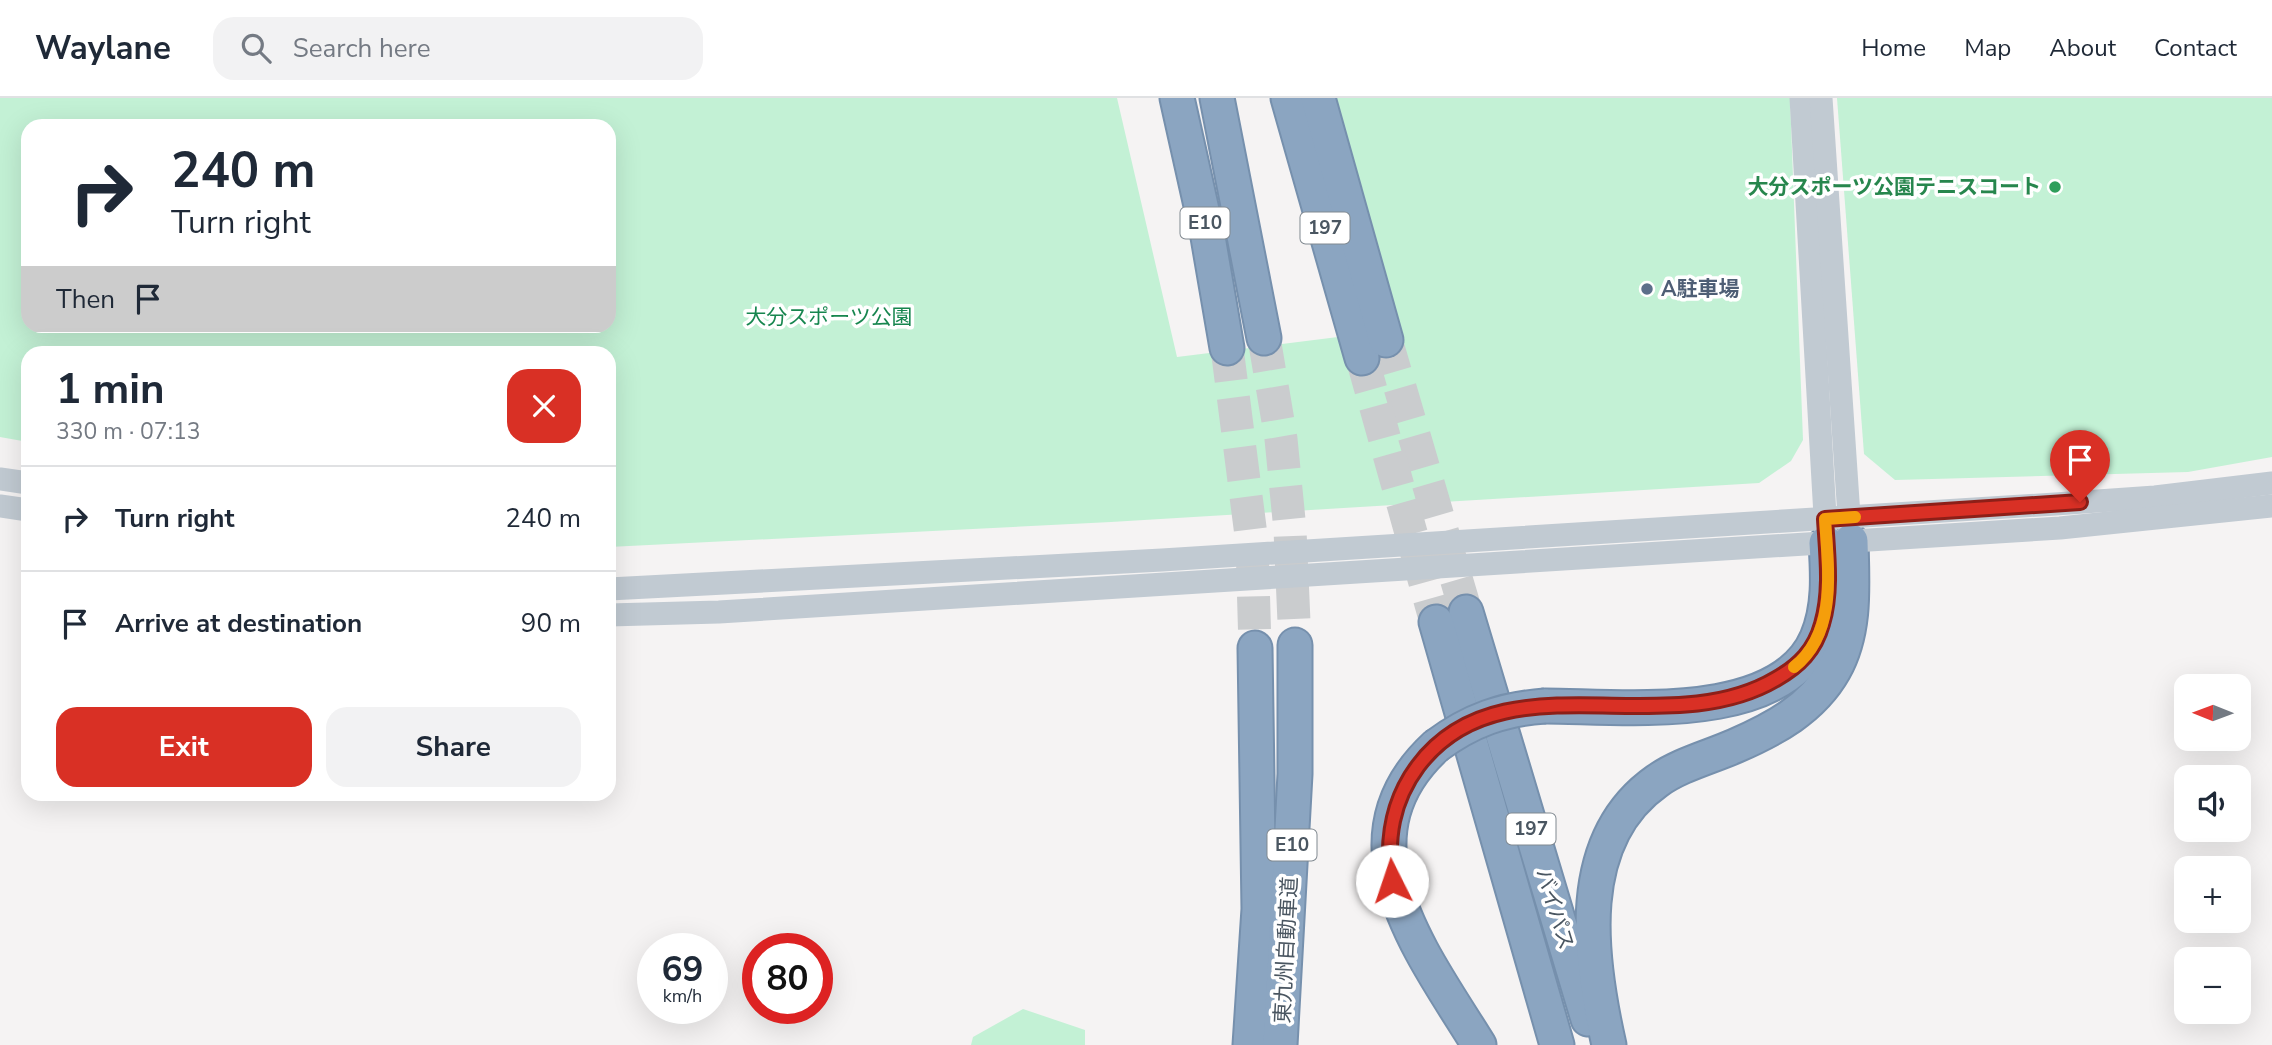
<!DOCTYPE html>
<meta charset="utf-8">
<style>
body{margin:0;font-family:"Nunito Sans","Noto Sans JP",sans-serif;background:#f2f2f3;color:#1f2937;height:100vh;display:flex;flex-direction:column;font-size:26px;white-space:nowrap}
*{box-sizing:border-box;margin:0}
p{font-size:23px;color:#747a83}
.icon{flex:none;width:38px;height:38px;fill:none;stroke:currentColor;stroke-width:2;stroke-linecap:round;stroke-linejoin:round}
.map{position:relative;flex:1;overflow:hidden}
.drawer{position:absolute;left:21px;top:248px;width:595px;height:455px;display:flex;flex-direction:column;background:#fff;border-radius:21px;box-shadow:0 7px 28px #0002}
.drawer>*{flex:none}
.hud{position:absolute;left:21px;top:21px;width:595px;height:214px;border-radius:21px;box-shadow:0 7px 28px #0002;background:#fff;color:#1f2937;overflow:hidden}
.needle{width:46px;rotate:271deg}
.tools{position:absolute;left:2174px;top:576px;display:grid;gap:14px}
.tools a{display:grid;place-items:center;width:77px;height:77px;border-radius:14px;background:#fff;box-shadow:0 7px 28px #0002;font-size:35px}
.speed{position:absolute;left:637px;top:835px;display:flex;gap:14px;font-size:35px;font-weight:700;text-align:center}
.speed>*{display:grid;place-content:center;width:91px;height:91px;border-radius:50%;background:#fff;box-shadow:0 7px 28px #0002;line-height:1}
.speed small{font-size:18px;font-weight:400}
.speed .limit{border:10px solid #d22;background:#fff;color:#111}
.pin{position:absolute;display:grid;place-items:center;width:60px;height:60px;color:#fff;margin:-72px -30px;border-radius:50% 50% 50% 0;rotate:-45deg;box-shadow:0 0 7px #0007}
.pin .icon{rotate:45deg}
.me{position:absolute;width:77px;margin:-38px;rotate:356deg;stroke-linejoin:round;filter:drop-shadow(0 0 5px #0008)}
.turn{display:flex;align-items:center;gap:24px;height:147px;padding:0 35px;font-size:32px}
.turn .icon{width:91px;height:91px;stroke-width:2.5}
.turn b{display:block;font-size:49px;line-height:60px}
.then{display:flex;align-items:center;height:66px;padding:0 35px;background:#0003;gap:14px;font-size:26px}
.round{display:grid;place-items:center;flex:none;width:74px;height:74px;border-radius:21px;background:#f2f2f3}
.overview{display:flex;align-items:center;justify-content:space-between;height:119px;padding:0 35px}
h1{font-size:42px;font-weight:700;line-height:52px}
.button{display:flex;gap:14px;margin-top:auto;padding:14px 35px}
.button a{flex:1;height:80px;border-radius:21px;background:#d93025;color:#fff;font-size:28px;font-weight:700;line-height:80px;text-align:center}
.button a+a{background:#f2f2f3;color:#1f2937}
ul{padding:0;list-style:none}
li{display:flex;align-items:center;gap:21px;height:105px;padding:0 35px;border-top:2px solid #e0e1e3}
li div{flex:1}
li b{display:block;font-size:26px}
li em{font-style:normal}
header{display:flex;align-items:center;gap:42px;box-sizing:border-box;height:98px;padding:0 35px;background:#fff;border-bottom:2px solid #e0e1e3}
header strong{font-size:33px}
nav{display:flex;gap:38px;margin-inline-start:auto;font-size:24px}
.search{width:490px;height:63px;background:#f2f2f3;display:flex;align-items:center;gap:18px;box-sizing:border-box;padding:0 24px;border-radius:21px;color:#747a83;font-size:26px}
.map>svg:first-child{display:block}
.green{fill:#c3f1d5;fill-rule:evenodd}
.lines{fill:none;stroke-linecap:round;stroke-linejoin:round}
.highway-tunnel{stroke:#caccce;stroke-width:33;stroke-dasharray:33 17;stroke-linecap:butt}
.highway-casing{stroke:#7690ad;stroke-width:37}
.minor{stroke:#c1cad2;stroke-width:23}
.highway{stroke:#8ba5c1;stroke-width:33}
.highway-bridge-casing{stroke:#7690ad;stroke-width:37;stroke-linecap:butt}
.highway-bridge{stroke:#8ba5c1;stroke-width:33}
.route-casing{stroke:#8d1f18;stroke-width:18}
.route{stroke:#d93025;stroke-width:12}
.slow{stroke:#f59e0b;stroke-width:12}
.leisure-dot{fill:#2e9e5b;stroke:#fff;stroke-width:2.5}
.service-dot{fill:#5c6f8a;stroke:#fff;stroke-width:2.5}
.labels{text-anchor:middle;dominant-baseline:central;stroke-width:7;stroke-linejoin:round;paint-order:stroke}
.shield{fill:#fff;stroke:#808990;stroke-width:2}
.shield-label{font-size:19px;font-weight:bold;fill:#4a5661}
.leisure-label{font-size:21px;font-weight:bold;fill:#27864d;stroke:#fff;text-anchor:end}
.service-label{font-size:21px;font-weight:bold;fill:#4e5e75;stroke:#fff;text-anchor:start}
.park-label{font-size:21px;fill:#17864f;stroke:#fff}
.street-label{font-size:21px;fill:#4a5661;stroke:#fff}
</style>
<header>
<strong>Waylane</strong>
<div class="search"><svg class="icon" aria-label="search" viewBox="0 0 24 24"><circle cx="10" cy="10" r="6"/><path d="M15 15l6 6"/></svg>Search here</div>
<nav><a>Home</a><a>Map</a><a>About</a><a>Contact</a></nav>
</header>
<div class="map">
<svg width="2272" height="947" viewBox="0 0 2272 947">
<rect width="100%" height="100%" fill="#f5f3f3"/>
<g class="green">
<path d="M0,0H1117L1177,259L1394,232L1330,0H1790L1803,342L1791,363L1759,385L1111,424L609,449V256H28V344L0,339ZM28,28H609V228H28Z"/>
<polygon points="1837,0 2272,0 2272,359 2188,374 1895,382 1864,356"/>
<polygon points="1023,911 1085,932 1085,947 971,947 973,939"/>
</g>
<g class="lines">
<g class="highway-tunnel">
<polyline points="1264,240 1281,341 1290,432 1295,547"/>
<polyline points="1386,242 1466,514"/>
<polyline points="1227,250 1252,445 1255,550"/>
<polyline points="1362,260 1436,524"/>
</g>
<defs>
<g id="highway">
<polyline points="1177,0 1208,139 1227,250"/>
<polyline points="1217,0 1264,240"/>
<polyline points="1288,0 1362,260"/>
<polyline points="1318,0 1386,242"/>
<polyline points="1466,514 1588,921"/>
<polyline points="1436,524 1557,947"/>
<path d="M1545,608C1621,608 1780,627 1817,540C1830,510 1828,476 1826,445"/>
<path d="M1436,648C1333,743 1423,856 1479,947"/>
<polyline points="1250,947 1259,811 1255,550"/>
<polyline points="1280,947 1295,676 1295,547"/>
<path d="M1609,947C1589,859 1573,742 1657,683C1679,667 1710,659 1735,648C1774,631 1812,611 1834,572C1856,533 1852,487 1851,443"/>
</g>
</defs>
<use href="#highway" class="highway-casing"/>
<g class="minor">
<polyline points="1801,0 1826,435"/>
<polyline points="1821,0 1850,433"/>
<polyline points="0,381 28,385"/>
<polyline points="0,408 28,412"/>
<polyline points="609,491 1162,462 2055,406 2155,399 2272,385"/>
<polyline points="609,517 719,514 2060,430 2272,408"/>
</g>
<use href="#highway" class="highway"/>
<defs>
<path id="highway-bridge" d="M1436,648C1471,622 1503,611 1545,608"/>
</defs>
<use href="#highway-bridge" class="highway-bridge-casing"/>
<use href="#highway-bridge" class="highway-bridge"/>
</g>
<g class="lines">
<defs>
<path id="route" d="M1392,783C1386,741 1392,703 1418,668C1502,556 1665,647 1776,581C1799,568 1815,552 1822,526C1832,493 1827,455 1825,421L2080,404"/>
</defs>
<use href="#route" class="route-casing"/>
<use href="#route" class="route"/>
<path class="slow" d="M1794,569C1838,534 1828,470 1825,421L1855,419"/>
</g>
<circle class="leisure-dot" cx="2055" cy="89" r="7"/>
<circle class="service-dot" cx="1647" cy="191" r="7"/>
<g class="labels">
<g class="shield">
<rect x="1180.5" y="109.5" width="49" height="31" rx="5"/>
<rect x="1300.5" y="114.5" width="49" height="31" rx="5"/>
<rect x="1506.5" y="715.5" width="49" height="31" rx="5"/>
<rect x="1267.5" y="731.5" width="49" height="31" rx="5"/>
</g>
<g class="shield-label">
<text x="1205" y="125">E10</text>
<text x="1325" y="130">197</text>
<text x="1531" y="731">197</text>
<text x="1292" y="747">E10</text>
</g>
<g class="leisure-label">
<text x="2041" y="89">大分スポーツ公園テニスコート</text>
</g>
<g class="service-label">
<text x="1661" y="191">A駐車場</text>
</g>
<g class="park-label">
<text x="829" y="219">大分スポーツ公園</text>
</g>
<g class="street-label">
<text transform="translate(1555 811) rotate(73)">バイパス</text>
<text transform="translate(1286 852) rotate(-87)">東九州自動車道</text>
</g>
</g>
</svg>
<div class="tools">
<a><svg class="needle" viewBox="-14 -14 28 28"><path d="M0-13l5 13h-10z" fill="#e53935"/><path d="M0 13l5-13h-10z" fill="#747a83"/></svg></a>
<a><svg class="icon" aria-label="sound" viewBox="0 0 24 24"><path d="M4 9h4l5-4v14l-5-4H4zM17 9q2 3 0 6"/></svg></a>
<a>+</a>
<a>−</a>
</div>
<div class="speed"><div>69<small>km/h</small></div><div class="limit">80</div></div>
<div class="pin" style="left:2080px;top:404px;background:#d93025"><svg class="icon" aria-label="arrive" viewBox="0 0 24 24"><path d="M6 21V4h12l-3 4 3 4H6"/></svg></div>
<svg class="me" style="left:1392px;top:783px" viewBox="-20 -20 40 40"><circle r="19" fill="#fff"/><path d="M0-13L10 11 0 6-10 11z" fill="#d93025"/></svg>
<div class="hud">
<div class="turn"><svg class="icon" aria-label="right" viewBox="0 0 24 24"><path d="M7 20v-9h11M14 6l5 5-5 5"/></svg><div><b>240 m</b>Turn right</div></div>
<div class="then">Then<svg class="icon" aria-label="arrive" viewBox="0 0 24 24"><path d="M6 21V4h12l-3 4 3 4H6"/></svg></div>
</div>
<section class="drawer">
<div class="overview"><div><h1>1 min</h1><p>330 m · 07:13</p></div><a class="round" style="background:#d93025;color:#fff"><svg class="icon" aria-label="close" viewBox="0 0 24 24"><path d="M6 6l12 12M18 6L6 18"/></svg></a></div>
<ul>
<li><svg class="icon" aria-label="right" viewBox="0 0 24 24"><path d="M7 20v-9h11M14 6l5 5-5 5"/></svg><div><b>Turn right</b></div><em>240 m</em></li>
<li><svg class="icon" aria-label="arrive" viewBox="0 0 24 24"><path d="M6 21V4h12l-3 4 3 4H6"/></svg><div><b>Arrive at destination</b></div><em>90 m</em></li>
</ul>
<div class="button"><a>Exit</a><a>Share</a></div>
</section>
</div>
